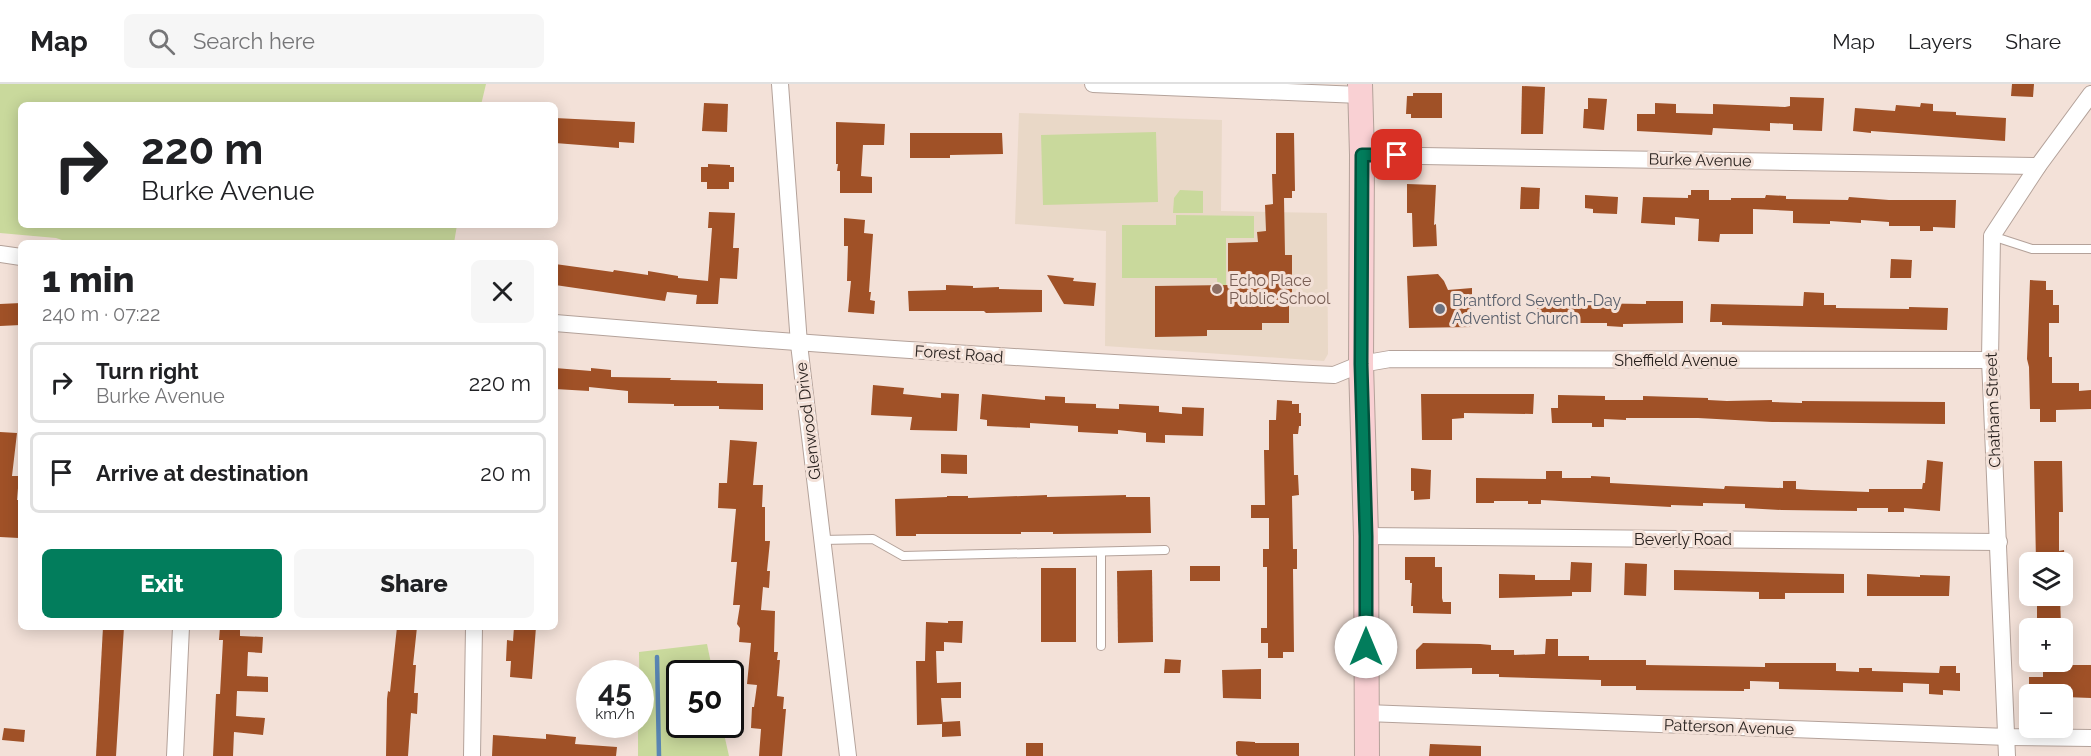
<!DOCTYPE html>
<meta charset="utf-8">
<style>
body{margin:0;font-family:Raleway,sans-serif;background:#f6f6f6;color:#202124;height:100vh;display:flex;flex-direction:column;font-size:22px;white-space:nowrap}
*{box-sizing:border-box;margin:0}
p{font-size:20px;color:#757577}
.icon{flex:none;width:33px;height:33px;fill:none;stroke:currentColor;stroke-width:2;stroke-linecap:round;stroke-linejoin:round}
.map{position:relative;flex:1;overflow:hidden}
.panel{position:absolute;left:18px;top:156px;width:540px;height:390px;display:flex;flex-direction:column;background:#fff;border-radius:9px;box-shadow:0 3px 15px #0003}
.panel>*{flex:none}
.top-card{position:absolute;left:18px;top:18px;width:540px;height:126px;border-radius:9px;box-shadow:0 3px 15px #0003;background:#fff;color:#202124;overflow:hidden}
.controls{position:absolute;left:2019px;top:468px;display:grid;gap:12px}
.controls a{display:grid;place-items:center;width:54px;height:54px;border-radius:9px;background:#fff;box-shadow:0 3px 15px #0003;font-size:30px}
.speed{position:absolute;left:576px;top:576px;display:flex;gap:12px;font-size:30px;font-weight:700;text-align:center}
.speed>*{display:grid;place-content:center;width:78px;height:78px;border-radius:50%;background:#fff;box-shadow:0 3px 15px #0003;line-height:1}
.speed small{font-size:15px;font-weight:400}
.speed .limit{border:3px solid #111;border-radius:9px;background:#fff;color:#111}
.pin{position:absolute;display:grid;place-items:center;width:51px;height:51px;color:#fff;margin:-26px;border-radius:12px;box-shadow:0 3px 9px #0006}
.me{position:absolute;width:66px;margin:-33px;rotate:0deg;stroke-linejoin:round;filter:drop-shadow(0 0 4px #0008)}
.turn{display:flex;align-items:center;gap:21px;height:126px;padding:0 24px;font-size:27px}
.turn .icon{width:78px;height:78px;stroke-width:2.5}
.turn b{display:block;font-size:42px;line-height:51px}
.round{display:grid;place-items:center;flex:none;width:63px;height:63px;border-radius:9px;background:#f6f6f6}
.overview{display:flex;align-items:center;justify-content:space-between;height:102px;padding:0 24px}
h1{font-size:36px;font-weight:800;line-height:45px}
.primary-button{display:flex;gap:12px;margin-top:auto;padding:12px 24px}
.primary-button a{flex:1;height:69px;border-radius:9px;background:#027d5c;color:#fff;font-size:24px;font-weight:800;line-height:69px;text-align:center}
.primary-button a+a{background:#f6f6f6;color:#202124}
ul{padding:0;list-style:none}
li{display:flex;align-items:center;gap:18px;height:81px;margin:0 12px 9px;padding:0 12px;border:3px solid #e0e0e0;border-radius:9px}
li div{flex:1}
li b{display:block;font-size:22px}
li em{font-style:normal}
header{display:flex;align-items:center;gap:36px;box-sizing:border-box;height:84px;padding:0 30px;background:#fff;border-bottom:2px solid #e0e0e0}
header strong{font-size:28px}
nav{display:flex;gap:33px;margin-inline-start:auto;font-size:21px}
.search{width:420px;height:54px;background:#f6f6f6;display:flex;align-items:center;gap:15px;box-sizing:border-box;padding:0 21px;border-radius:9px;color:#757577;font-size:22px}
.map>svg:first-child{display:block}
.education{fill:#e9d8c7}
.green{fill:#c9d99c}
.lines{fill:none;stroke-linecap:round;stroke-linejoin:round}
.stream{stroke:#5a86b3;stroke-width:4.5}
.building{fill:#a05127}
.service-casing{stroke:#b4a29a;stroke-width:10}
.minor-casing{stroke:#b4a29a;stroke-width:18}
.secondary-casing{stroke:#b4a29a;stroke-width:26}
.service{stroke:#fff;stroke-width:8}
.minor{stroke:#fff;stroke-width:16}
.secondary{stroke:#f9d0d3;stroke-width:24}
.route-casing{stroke:#01513c;stroke-width:15}
.route{stroke:#027d5c;stroke-width:10}
.education-dot{fill:#8d6e63;stroke:#f3e1d8;stroke-width:2}
.worship-dot{fill:#6b7280;stroke:#f3e1d8;stroke-width:2}
.labels{text-anchor:middle;dominant-baseline:central;stroke-width:6;stroke-linejoin:round;paint-order:stroke}
.street-label{font-size:16px;fill:#2a2320;stroke:#f3e1d8}
.education-label{font-size:16px;fill:#785e54;stroke:#f3e1d8;text-anchor:start}
.worship-label{font-size:16px;fill:#5b616d;stroke:#f3e1d8;text-anchor:start}
</style>
<header>
<strong>Map</strong>
<div class="search"><svg class="icon" aria-label="search" viewBox="0 0 24 24"><circle cx="10" cy="10" r="6"/><path d="M15 15l6 6"/></svg>Search here</div>
<nav><a>Map</a><a>Layers</a><a>Share</a></nav>
</header>
<div class="map">
<svg width="2091" height="672" viewBox="0 0 2091 672">
<rect width="100%" height="100%" fill="#f3e1d8"/>
<polygon class="education" points="1019,29 1222,36 1221,127 1327,129 1328,270 1324,277 1105,262 1106,147 1015,140"/>
<g class="green">
<polygon points="0,0 486,0 481,21 21,21 21,141 457,141 454,159 71,159 56,154 0,149"/>
<polygon points="1156,48 1158,118 1043,121 1041,51"/>
<polygon points="1180,106 1203,107 1203,129 1173,129 1174,114"/>
<polygon points="1176,131 1254,132 1254,154 1226,154 1226,209 1218,209 1217,194 1122,194 1122,141 1176,141"/>
<polygon points="707,560 713,589 680,590 680,640 722,641 729,672 638,672 638,641 640,640 639,568"/>
</g>
<g class="lines">
<polyline class="stream" points="657,573 659,672"/>
</g>
<g class="building">
<polygon points="2012,0 2034,0 2033,13 2011,12"/>
<polygon points="1522,2 1545,3 1543,50 1521,50"/>
<polygon points="1413,9 1442,9 1442,34 1411,34 1411,30 1406,30 1407,12 1413,12"/>
<polygon points="1790,13 1824,14 1822,47 1793,46 1793,40 1770,39 1770,47 1713,44 1712,51 1637,47 1637,30 1655,30 1655,19 1676,20 1676,29 1713,30 1713,20 1785,23 1790,22"/>
<polygon points="1588,14 1607,15 1604,46 1583,44 1584,25 1588,25"/>
<polygon points="704,19 728,20 727,48 702,47"/>
<polygon points="1921,19 1933,20 1933,27 1956,28 1956,31 2006,34 2005,57 1871,47 1871,49 1853,47 1855,24 1895,27 1896,21 1920,23"/>
<polygon points="555,34 635,38 634,59 619,58 619,64 555,59"/>
<polygon points="836,38 885,40 884,61 863,61 861,92 872,93 872,109 840,109 840,87 837,87 838,80 836,80"/>
<polygon points="910,49 1002,49 1003,70 950,71 950,74 910,74"/>
<polygon points="1276,49 1294,49 1295,107 1292,107 1292,114 1284,114 1285,171 1292,171 1292,218 1289,218 1289,239 1262,239 1262,246 1207,246 1207,252 1155,253 1155,202 1228,201 1228,159 1258,158 1257,148 1266,147 1265,121 1273,120 1272,90 1276,90"/>
<polygon points="708,80 730,81 730,83 734,83 734,98 729,98 729,105 707,105 707,98 701,98 701,83 708,83"/>
<polygon points="1407,100 1436,101 1434,141 1436,140 1437,162 1413,163 1412,129 1407,129"/>
<polygon points="1521,103 1540,104 1539,125 1520,125"/>
<polygon points="1691,106 1709,106 1709,116 1731,116 1731,114 1765,114 1766,111 1786,112 1786,115 1848,116 1849,113 1889,116 1956,116 1955,144 1933,143 1933,147 1920,147 1920,142 1889,142 1889,138 1861,136 1861,139 1830,137 1830,140 1793,139 1793,127 1753,125 1753,150 1720,150 1719,158 1698,157 1699,135 1675,133 1675,141 1641,139 1643,113 1688,114 1688,111 1691,111"/>
<polygon points="1585,111 1618,113 1617,130 1593,129 1593,125 1585,124"/>
<polygon points="709,128 735,129 733,164 739,164 737,195 720,194 718,220 696,220 697,211 667,208 665,217 555,201 555,180 613,188 614,186 648,191 648,187 678,192 678,194 708,197 712,144 708,144"/>
<polygon points="844,134 865,136 864,149 873,150 869,208 871,208 870,216 875,217 874,230 848,228 851,197 847,197 848,162 844,162"/>
<polygon points="1891,175 1912,176 1911,194 1890,194"/>
<polygon points="1438,190 1444,197 1448,206 1472,204 1472,243 1409,244 1407,192"/>
<polygon points="1047,191 1074,194 1073,197 1096,199 1094,222 1064,220"/>
<polygon points="2030,196 2046,197 2046,206 2053,206 2053,221 2059,221 2059,239 2049,239 2049,273 2052,273 2052,299 2079,299 2079,307 2091,306 2091,325 2056,326 2056,338 2040,338 2040,325 2030,325 2029,283 2027,275"/>
<polygon points="946,201 973,202 973,204 999,203 999,205 1042,206 1042,228 986,229 984,227 909,227 908,207 946,206"/>
<polygon points="1804,208 1824,209 1824,221 1836,221 1836,224 1909,225 1909,223 1948,224 1947,246 1722,241 1722,238 1710,238 1711,220 1803,222"/>
<polygon points="1562,212 1574,212 1574,219 1646,220 1646,217 1683,217 1683,239 1623,240 1623,243 1607,242 1607,239 1537,239 1537,219 1562,216"/>
<polygon points="21,219 21,241 0,242 0,220"/>
<polygon points="555,284 591,287 591,284 611,286 611,293 671,294 670,296 717,297 717,299 763,300 763,326 719,325 719,322 674,322 674,320 628,319 628,307 589,303 589,307 555,305"/>
<polygon points="873,301 904,304 903,310 941,314 941,309 959,310 957,347 910,346 912,333 871,331"/>
<polygon points="982,310 1045,316 1045,312 1065,313 1065,319 1096,320 1096,324 1119,325 1119,320 1159,322 1159,328 1182,330 1182,323 1204,324 1203,352 1165,351 1165,359 1146,358 1146,349 1118,346 1118,350 1078,348 1078,342 1030,339 1030,344 987,342 987,336 980,335"/>
<polygon points="1421,310 1534,310 1533,330 1464,329 1464,334 1452,335 1452,356 1422,356"/>
<polygon points="1558,311 1605,312 1605,316 1643,316 1643,312 1708,314 1708,316 1727,317 1772,316 1772,318 1802,319 1802,317 1945,318 1945,340 1772,338 1698,334 1626,334 1626,336 1604,335 1604,343 1592,343 1592,339 1552,339 1551,324 1558,324"/>
<polygon points="1277,316 1292,317 1292,320 1299,320 1299,329 1301,329 1301,342 1299,342 1298,350 1293,350 1294,391 1298,391 1299,411 1292,412 1293,465 1297,465 1297,485 1293,485 1294,568 1283,568 1283,574 1268,574 1268,559 1261,559 1261,544 1267,544 1267,483 1263,483 1263,465 1269,465 1269,434 1251,434 1251,421 1265,421 1264,366 1269,366 1269,336 1276,336"/>
<polygon points="0,348 17,349 12,392 19,392 17,416 21,416 19,454 0,453"/>
<polygon points="730,356 757,358 753,401 763,401 762,423 765,423 765,457 770,457 767,487 770,487 769,504 763,503 761,526 775,527 774,568 778,568 777,576 780,576 777,612 784,613 783,625 786,625 782,672 759,672 761,645 751,644 752,623 754,623 757,601 747,600 751,559 739,558 740,544 737,540 740,521 733,521 737,478 731,478 736,425 718,424 719,399 727,399"/>
<polygon points="941,370 967,371 967,390 941,389"/>
<polygon points="1927,376 1943,378 1940,427 1904,424 1904,428 1888,428 1888,424 1857,424 1857,427 1782,426 1745,424 1745,420 1703,419 1703,422 1671,421 1671,423 1541,416 1541,420 1528,420 1528,417 1494,417 1494,419 1476,419 1476,394 1546,395 1546,387 1562,387 1562,394 1591,394 1591,392 1610,393 1610,399 1724,405 1725,402 1783,404 1783,397 1796,397 1796,405 1811,406 1869,408 1869,405 1922,405 1923,399 1925,399"/>
<polygon points="2034,377 2062,377 2063,428 2059,428 2059,467 2064,466 2065,478 2036,478"/>
<polygon points="1411,384 1431,386 1430,415 1414,416 1414,407 1411,407"/>
<polygon points="1047,411 1047,413 1126,411 1126,413 1150,413 1151,449 1053,450 1053,448 1021,448 1021,450 916,450 916,452 896,452 895,415 947,413 947,412 968,412 968,414"/>
<polygon points="1405,473 1435,473 1435,483 1442,483 1442,514 1443,518 1451,518 1451,530 1413,529 1413,522 1411,522 1412,499 1410,499 1410,496 1405,496"/>
<polygon points="1571,478 1592,479 1591,508 1572,508 1572,512 1499,514 1499,490 1535,491 1535,496 1570,496"/>
<polygon points="1625,479 1647,480 1646,512 1624,511"/>
<rect x="1190" y="482" width="30" height="15"/>
<rect x="1041" y="484" width="35" height="74"/>
<polygon points="1152,486 1153,558 1118,559 1117,487"/>
<polygon points="1674,486 1844,490 1844,509 1785,509 1785,515 1759,515 1759,508 1674,506"/>
<polygon points="1867,490 1920,493 1920,491 1950,492 1949,512 1867,512"/>
<polygon points="2037,512 2060,512 2061,542 2037,543"/>
<polygon points="948,537 963,537 962,559 944,558 944,567 936,567 937,599 961,598 961,614 941,614 943,638 960,637 961,652 942,653 942,640 917,641 916,577 925,577 926,538 948,539"/>
<polygon points="103,543 124,543 116,672 96,672"/>
<polygon points="220,543 240,543 240,552 263,553 262,569 248,568 247,592 268,593 268,608 237,607 236,632 265,634 263,651 234,648 233,672 213,672 216,610 220,610 223,556 219,556"/>
<polygon points="397,543 417,543 413,581 416,581 414,609 418,609 417,630 411,629 408,672 386,672 387,615 388,607 390,608"/>
<polygon points="514,543 536,543 532,595 510,593 511,577 506,577 507,556 513,557"/>
<polygon points="1546,555 1558,555 1558,572 1589,572 1589,576 1646,576 1646,581 1765,583 1765,579 1836,579 1836,587 1859,588 1859,584 1872,584 1872,587 1939,589 1940,582 1956,582 1956,589 1960,589 1960,607 1943,606 1943,611 1929,610 1929,600 1903,599 1903,608 1779,605 1779,598 1750,597 1750,605 1744,605 1744,607 1636,606 1636,602 1601,602 1601,596 1499,593 1499,590 1472,590 1472,584 1416,585 1416,566 1423,559 1480,560 1491,561 1491,566 1514,566 1514,571 1545,570"/>
<polygon points="1165,575 1181,576 1180,589 1164,589"/>
<polygon points="2065,581 2091,581 2091,614 2065,613 2065,610 2029,610 2029,593 2043,593 2043,587 2065,587"/>
<polygon points="1261,585 1261,615 1223,614 1222,586"/>
<polygon points="4,644 25,646 24,658 2,656"/>
<polygon points="546,650 576,653 575,660 617,663 616,672 492,672 493,651 546,655"/>
<polygon points="1238,657 1255,658 1255,659 1299,659 1299,672 1238,672 1236,670 1236,658"/>
<rect x="1026" y="659" width="17" height="13"/>
<polygon points="1430,660 1481,662 1481,672 1429,672"/>
</g>
<g class="lines">
<defs>
<g id="service">
<polyline points="1992,152 2032,165 2091,165"/>
<polyline points="822,456 873,455 903,472 1165,466"/>
<polyline points="1101,468 1101,562"/>
</g>
<g id="minor">
<polyline points="780,0 799,260 848,672"/>
<polyline points="1093,0 1360,11"/>
<polyline points="1362,71 2038,82"/>
<polyline points="0,170 21,173"/>
<path d="M555,239C814,261 1074,278 1334,291L1361,280L1390,275L1990,276"/>
<polyline points="1366,452 1999,458"/>
<polyline points="1366,629 2008,653 2091,654"/>
<polyline points="175,672 181,543"/>
<polyline points="472,672 474,543"/>
<polyline points="2007,672 1990,276 1992,152 2038,82 2091,10"/>
</g>
<polyline id="secondary" points="1360,0 1362,71 1361,280 1366,452 1367,672"/>
</defs>
<use href="#service" class="service-casing"/>
<use href="#minor" class="minor-casing"/>
<use href="#secondary" class="secondary-casing"/>
<use href="#service" class="service"/>
<use href="#minor" class="minor"/>
<use href="#secondary" class="secondary"/>
</g>
<g class="lines">
<defs>
<polyline id="route" points="1366,563 1366,452 1361,280 1362,71 1397,71"/>
</defs>
<use href="#route" class="route-casing"/>
<use href="#route" class="route"/>
</g>
<circle class="education-dot" cx="1217" cy="205" r="6"/>
<circle class="worship-dot" cx="1440" cy="225" r="6"/>
<g class="labels">
<g class="street-label">
<text transform="translate(1700 76) rotate(1)">Burke Avenue</text>
<text transform="translate(959 270) rotate(4)">Forest Road</text>
<text x="1676" y="276">Sheffield Avenue</text>
<text transform="translate(1993 326) rotate(-92)">Chatham Street</text>
<text transform="translate(808 337) rotate(-97)">Glenwood Drive</text>
<text x="1683" y="455">Beverly Road</text>
<text transform="translate(1729 643) rotate(2)">Patterson Avenue</text>
</g>
<g class="education-label">
<text x="1229" y="196">Echo Place<tspan x="1229" dy="18">Public School</tspan></text>
</g>
<g class="worship-label">
<text x="1452" y="216">Brantford Seventh-Day<tspan x="1452" dy="18">Adventist Church</tspan></text>
</g>
</g>
</svg>
<div class="controls">
<a><svg class="icon" aria-label="layers" viewBox="0 0 24 24"><path d="M12 4l9 5-9 5-9-5zM3 14l9 5 9-5"/></svg></a>
<a>+</a>
<a>−</a>
</div>
<div class="speed"><div>45<small>km/h</small></div><div class="limit">50</div></div>
<div class="pin" style="left:1397px;top:71px;background:#d93025"><svg class="icon" aria-label="arrive" viewBox="0 0 24 24"><path d="M6 21V4h12l-3 4 3 4H6"/></svg></div>
<svg class="me" style="left:1366px;top:563px" viewBox="-20 -20 40 40"><circle r="19" fill="#fff"/><path d="M0-13L10 11 0 6-10 11z" fill="#027d5c"/></svg>
<div class="top-card">
<div class="turn"><svg class="icon" aria-label="right" viewBox="0 0 24 24"><path d="M7 20v-9h11M14 6l5 5-5 5"/></svg><div><b>220 m</b>Burke Avenue</div></div>
</div>
<section class="panel">
<div class="overview"><div><h1>1 min</h1><p>240 m · 07:22</p></div><a class="round"><svg class="icon" aria-label="close" viewBox="0 0 24 24"><path d="M6 6l12 12M18 6L6 18"/></svg></a></div>
<ul>
<li><svg class="icon" aria-label="right" viewBox="0 0 24 24"><path d="M7 20v-9h11M14 6l5 5-5 5"/></svg><div><b>Turn right</b><p>Burke Avenue</p></div><em>220 m</em></li>
<li><svg class="icon" aria-label="arrive" viewBox="0 0 24 24"><path d="M6 21V4h12l-3 4 3 4H6"/></svg><div><b>Arrive at destination</b></div><em>20 m</em></li>
</ul>
<div class="primary-button"><a>Exit</a><a>Share</a></div>
</section>
</div>
